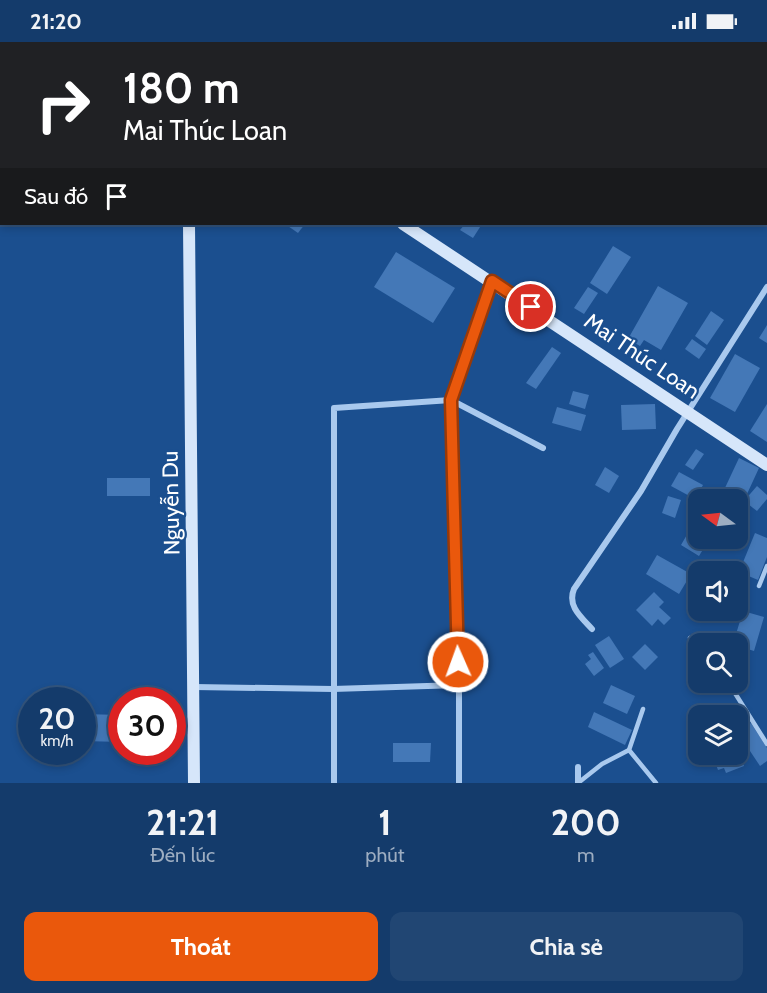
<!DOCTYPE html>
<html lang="vi">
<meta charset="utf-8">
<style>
body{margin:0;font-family:Cabin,sans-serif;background:#214673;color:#f1f3f6;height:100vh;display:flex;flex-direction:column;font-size:22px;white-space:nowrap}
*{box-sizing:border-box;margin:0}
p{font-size:20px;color:#9dadc1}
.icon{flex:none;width:33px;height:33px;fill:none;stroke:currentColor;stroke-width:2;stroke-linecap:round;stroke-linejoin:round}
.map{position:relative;height:741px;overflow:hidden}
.panel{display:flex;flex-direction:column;background:#143b6b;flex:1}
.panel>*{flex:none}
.hud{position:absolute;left:0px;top:0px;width:768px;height:183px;box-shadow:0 3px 9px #0003,0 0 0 2px #33557e;background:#202124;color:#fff;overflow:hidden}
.needle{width:39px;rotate:285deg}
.fabs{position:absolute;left:688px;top:447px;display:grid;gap:12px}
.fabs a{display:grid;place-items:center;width:60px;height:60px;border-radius:12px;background:#143b6b;box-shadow:0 3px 9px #0003,0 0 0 2px #33557e;font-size:30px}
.speed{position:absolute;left:18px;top:645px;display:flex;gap:12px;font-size:30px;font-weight:700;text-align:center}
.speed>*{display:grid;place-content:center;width:78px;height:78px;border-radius:50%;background:#143b6b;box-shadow:0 3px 9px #0003,0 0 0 2px #33557e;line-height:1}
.speed small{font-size:15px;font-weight:400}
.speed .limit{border:9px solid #d22;background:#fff;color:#111}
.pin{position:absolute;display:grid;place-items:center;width:51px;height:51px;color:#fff;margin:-26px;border:3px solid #fff;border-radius:50%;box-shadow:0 2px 6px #0007}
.me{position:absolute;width:66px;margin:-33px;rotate:358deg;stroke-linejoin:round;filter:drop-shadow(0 0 4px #0008)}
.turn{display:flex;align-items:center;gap:21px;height:126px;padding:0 24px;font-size:27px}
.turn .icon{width:78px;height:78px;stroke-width:2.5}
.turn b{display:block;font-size:42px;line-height:51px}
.then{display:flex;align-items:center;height:57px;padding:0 24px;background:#0003;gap:12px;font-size:22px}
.eta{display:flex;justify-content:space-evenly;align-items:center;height:102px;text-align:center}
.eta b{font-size:36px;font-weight:700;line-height:42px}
.cta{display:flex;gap:12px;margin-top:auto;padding:12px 24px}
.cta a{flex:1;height:69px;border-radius:12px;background:#ea580c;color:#fff;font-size:24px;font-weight:700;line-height:69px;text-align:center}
.cta a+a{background:#214673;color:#f1f3f6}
.status{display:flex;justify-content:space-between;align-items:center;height:42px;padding:0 30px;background:#143b6b;direction:ltr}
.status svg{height:16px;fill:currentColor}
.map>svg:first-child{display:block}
.building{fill:#4478b7}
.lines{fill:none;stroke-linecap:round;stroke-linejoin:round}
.service{stroke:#a9c9ee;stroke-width:4.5}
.minor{stroke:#a9c9ee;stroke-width:6}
.secondary{stroke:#d6e6fa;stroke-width:12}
.route-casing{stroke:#983908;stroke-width:15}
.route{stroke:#ea580c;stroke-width:10}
.labels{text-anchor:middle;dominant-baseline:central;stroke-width:4.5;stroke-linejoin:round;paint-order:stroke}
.street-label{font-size:22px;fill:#fff;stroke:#1b4f8f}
</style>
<div class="status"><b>21:20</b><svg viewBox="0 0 49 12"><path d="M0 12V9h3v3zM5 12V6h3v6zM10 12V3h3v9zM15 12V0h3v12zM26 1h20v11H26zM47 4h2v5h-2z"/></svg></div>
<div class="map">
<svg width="767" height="741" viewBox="0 0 767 741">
<rect width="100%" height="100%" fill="#1b4f8f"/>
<g class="building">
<polygon points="285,182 305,182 298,191"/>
<polygon points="465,182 482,182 473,196 460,188"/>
<polygon points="613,204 631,215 607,252 590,241"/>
<polygon points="396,210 455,246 433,281 374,245"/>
<polygon points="658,244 688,261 661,308 644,298 640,304 628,297"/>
<polygon points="588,245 598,251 584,272 574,266"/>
<polygon points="711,269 724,278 707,303 695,294"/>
<polygon points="767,283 767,301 759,296"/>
<polygon points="692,297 706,307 699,317 685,307"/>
<polygon points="552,305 561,311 536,347 526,341"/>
<polygon points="735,312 760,326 735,370 710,356"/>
<polygon points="573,349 589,353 585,367 569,362"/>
<polygon points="655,362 656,387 622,388 621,363"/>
<polygon points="767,362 767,400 750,389"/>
<polygon points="557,365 586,373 581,389 552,381"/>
<polygon points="696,407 704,412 693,428 685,423"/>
<polygon points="739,416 759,426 747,452 738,448 736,453 724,448"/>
<polygon points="605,425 619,434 609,451 595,443"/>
<polygon points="679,430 703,443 695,457 671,444"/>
<rect x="107" y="436" width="43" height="18"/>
<polygon points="757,444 767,453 767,457 757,469 744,459"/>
<polygon points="668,454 681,458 675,476 662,471"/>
<polygon points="696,477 699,479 699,496 710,496 699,514 681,503"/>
<polygon points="755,491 767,496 767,515 758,538 739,530"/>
<polygon points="657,513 691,532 679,552 646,532"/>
<polygon points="719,522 731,530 714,530"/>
<polygon points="654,550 664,560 659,565 671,576 664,583 658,577 652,584 636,568"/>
<polygon points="743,569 764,575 754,609 738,604 738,602 733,602"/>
<polygon points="609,594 624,617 610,626 595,603"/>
<polygon points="645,602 658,615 645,628 632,615"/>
<polygon points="593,610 604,626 594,634 585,622 591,617 588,613"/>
<polygon points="611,643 635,654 627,672 603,661"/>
<polygon points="739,668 745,680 738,683 738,674 727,674"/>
<polygon points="594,670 632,688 625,703 588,685"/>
<polygon points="82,672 122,673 122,700 82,699"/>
<polygon points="751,681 767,706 767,719 760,724 738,691"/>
<polygon points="393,701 431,701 430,720 393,720"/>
<polygon points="712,712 740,712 744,724 726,731 724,726 718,728"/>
</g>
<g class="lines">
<g class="service">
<polyline points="759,544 767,524"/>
<polyline points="690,596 699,606"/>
<polyline points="728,640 767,702"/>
<polyline points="643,667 629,708 656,741"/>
<polyline points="578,741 602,722 629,708"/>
</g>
<g class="minor">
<polyline points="491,240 451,358 543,406"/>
<path d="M592,587C581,575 567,564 574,547L641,449L677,387L767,245"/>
<polyline points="194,645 333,647 459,643 459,741"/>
<polyline points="334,741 334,366 451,358 459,643"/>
<polyline points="578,741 578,725"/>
</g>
<g class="secondary">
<polyline points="125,0 127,2"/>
<polyline points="189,182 194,741"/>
<polyline points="403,182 767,423"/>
</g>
</g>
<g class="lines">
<defs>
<polyline id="route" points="458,620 451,358 492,239 531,265"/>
</defs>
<use href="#route" class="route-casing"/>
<use href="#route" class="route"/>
</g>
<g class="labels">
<g class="street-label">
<text transform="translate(642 314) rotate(34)">Mai Thúc Loan</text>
<text transform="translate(171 461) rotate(-91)">Nguyễn Du</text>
</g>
</g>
</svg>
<div class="fabs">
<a><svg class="needle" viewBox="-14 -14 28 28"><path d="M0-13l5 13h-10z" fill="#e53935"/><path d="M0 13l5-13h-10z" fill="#9dadc1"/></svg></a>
<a><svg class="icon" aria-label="sound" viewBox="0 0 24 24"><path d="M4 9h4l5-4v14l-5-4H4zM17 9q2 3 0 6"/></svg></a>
<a><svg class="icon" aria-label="search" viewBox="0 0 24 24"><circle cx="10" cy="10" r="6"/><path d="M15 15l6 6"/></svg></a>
<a><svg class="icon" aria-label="layers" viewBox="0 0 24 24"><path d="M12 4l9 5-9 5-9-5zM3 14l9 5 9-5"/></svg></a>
</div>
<div class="speed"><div>20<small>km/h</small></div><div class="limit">30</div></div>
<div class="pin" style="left:531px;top:265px;background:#d93025"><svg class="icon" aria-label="arrive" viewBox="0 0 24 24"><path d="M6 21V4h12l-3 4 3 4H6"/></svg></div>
<svg class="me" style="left:458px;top:620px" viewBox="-20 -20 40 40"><circle r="17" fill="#ea580c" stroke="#fff" stroke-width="3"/><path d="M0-11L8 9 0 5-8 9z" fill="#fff"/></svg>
<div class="hud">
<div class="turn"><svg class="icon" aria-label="right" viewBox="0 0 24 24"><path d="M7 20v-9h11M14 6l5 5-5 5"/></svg><div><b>180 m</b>Mai Thúc Loan</div></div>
<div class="then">Sau đó<svg class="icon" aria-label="arrive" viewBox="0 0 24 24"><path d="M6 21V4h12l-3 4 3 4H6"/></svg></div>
</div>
</div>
<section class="panel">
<div class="eta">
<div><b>21:21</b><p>Đến lúc</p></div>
<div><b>1</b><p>phút</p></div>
<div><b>200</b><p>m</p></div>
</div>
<div class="cta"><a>Thoát</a><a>Chia sẻ</a></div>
</section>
